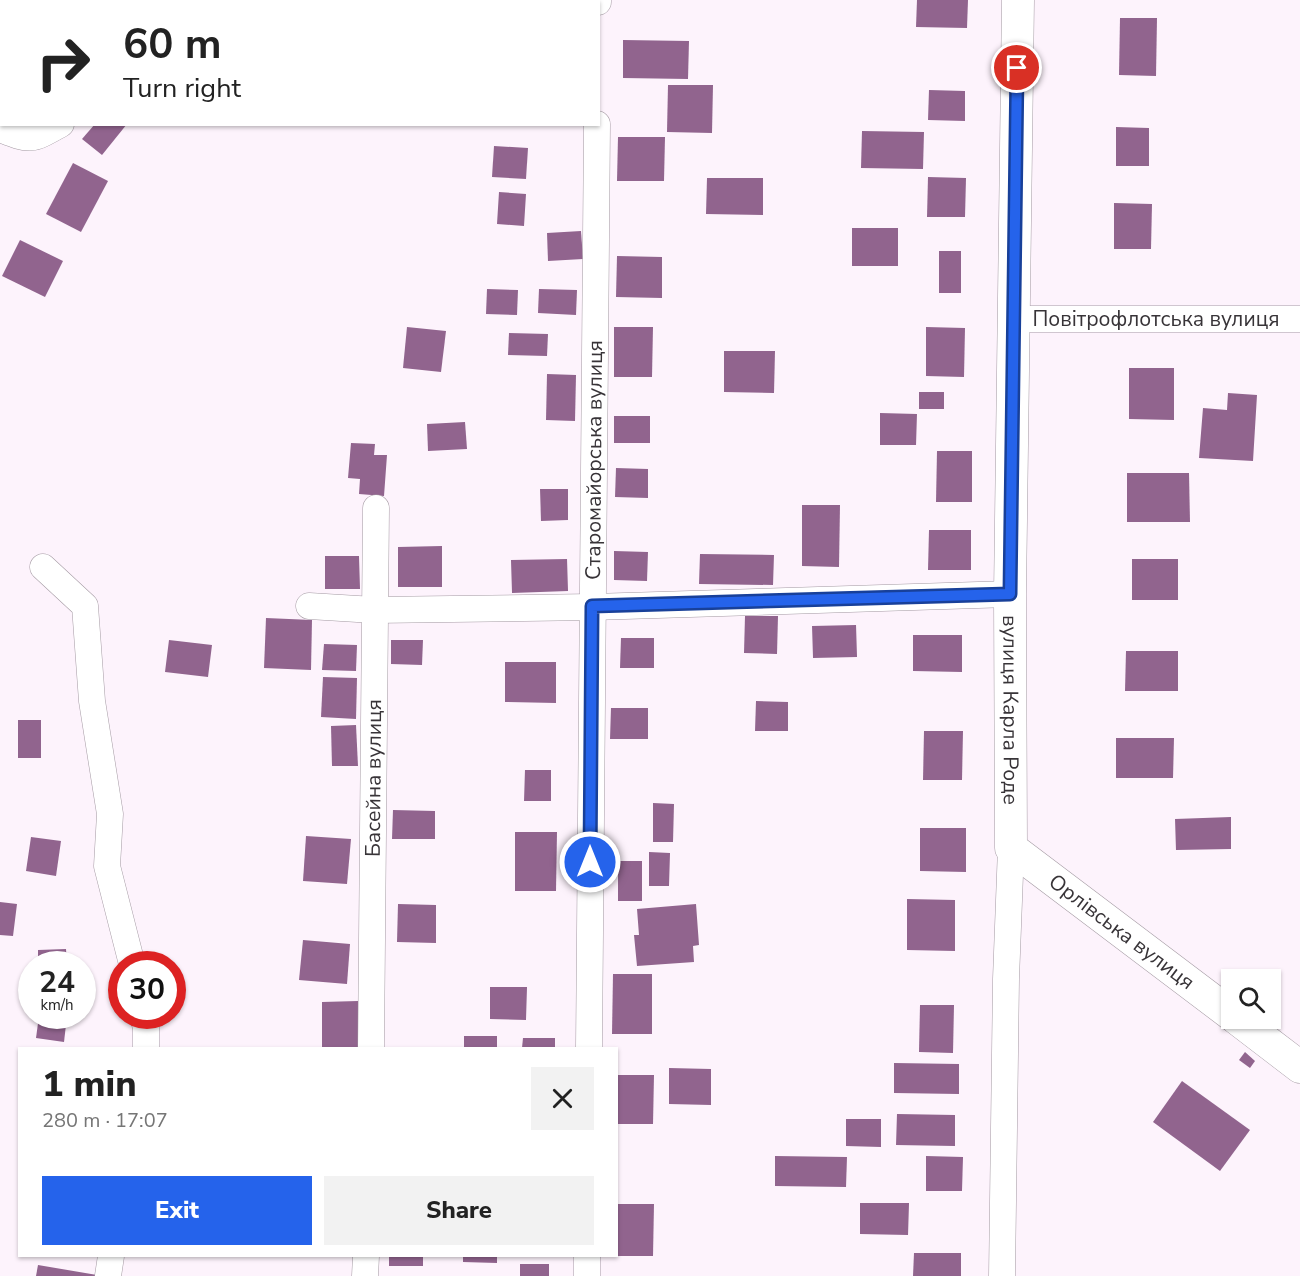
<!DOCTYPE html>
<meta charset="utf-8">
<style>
body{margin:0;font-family:"Nunito Sans",sans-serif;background:#f2f2f2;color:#222;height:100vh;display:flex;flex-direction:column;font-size:22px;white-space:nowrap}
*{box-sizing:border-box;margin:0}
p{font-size:20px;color:#767676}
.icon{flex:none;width:33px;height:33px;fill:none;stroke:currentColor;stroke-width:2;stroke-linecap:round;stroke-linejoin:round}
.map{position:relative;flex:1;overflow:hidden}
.side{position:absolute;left:18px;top:1047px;width:600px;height:210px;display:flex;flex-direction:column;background:#fff;border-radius:0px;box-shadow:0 2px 4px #0004}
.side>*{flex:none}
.top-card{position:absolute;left:0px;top:0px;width:600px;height:126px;box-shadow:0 2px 4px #0004;background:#fff;color:#222;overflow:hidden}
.controls{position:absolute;left:1221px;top:969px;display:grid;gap:12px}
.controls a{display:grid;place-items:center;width:60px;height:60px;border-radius:0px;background:#fff;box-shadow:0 2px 4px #0004;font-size:30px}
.speed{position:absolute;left:18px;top:951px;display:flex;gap:12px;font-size:30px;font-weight:700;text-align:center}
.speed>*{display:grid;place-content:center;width:78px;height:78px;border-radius:50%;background:#fff;box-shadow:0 2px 4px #0004;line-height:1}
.speed small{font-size:15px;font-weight:400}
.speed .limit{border:9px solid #d22;background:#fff;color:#111}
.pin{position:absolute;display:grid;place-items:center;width:51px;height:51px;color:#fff;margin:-26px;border:3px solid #fff;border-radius:50%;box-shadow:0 2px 6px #0007}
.me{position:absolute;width:66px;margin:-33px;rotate:0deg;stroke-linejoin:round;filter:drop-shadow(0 0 4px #0008)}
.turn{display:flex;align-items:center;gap:21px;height:126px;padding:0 24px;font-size:27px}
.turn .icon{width:78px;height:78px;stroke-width:2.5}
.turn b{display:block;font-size:42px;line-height:51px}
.round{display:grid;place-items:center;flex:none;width:63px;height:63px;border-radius:0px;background:#f2f2f2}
.overview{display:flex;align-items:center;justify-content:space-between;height:102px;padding:0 24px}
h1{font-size:36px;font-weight:800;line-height:45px}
.button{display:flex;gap:12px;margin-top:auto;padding:12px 24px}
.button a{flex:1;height:69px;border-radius:0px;background:#2563eb;color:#fff;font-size:24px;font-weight:800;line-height:69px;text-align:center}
.button a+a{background:#f2f2f2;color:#222}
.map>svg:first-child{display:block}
.building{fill:#91648e}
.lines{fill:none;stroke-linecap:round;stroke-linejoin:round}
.minor-casing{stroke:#a49aa3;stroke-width:27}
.tertiary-casing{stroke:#a49aa3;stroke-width:33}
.minor{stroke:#fff;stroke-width:26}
.tertiary{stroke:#fff;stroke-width:32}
.route-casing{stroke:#184099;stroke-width:15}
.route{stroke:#2563eb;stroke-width:10}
.labels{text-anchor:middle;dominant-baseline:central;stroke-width:6;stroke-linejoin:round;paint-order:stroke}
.street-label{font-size:21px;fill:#383438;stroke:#fff}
</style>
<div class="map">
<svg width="1300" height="1276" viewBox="0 0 1300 1276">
<rect width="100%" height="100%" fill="#fdf3fc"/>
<g class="building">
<polygon points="917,0 968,0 967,28 916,27"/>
<polygon points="1120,18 1157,18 1156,76 1119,75"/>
<polygon points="623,40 689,41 688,79 623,78"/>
<polygon points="668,85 713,85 712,133 667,132"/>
<polygon points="929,90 965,91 965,121 928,120"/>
<polygon points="95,124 127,124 102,155 82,139"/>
<polygon points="1116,127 1149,128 1149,166 1116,166"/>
<polygon points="862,131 924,132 923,169 861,168"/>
<polygon points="618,137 665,137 664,181 617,181"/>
<polygon points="494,146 528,148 526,179 492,177"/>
<polygon points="73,163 108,181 81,232 46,214"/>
<polygon points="928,177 966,178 965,217 927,217"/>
<polygon points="707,178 763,178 763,215 706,214"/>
<polygon points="499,192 526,194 524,226 497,224"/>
<polygon points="1114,203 1152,204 1151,249 1114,249"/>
<rect x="852" y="228" width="46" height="38"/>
<polygon points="581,231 583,259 548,261 547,233"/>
<polygon points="20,240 63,261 45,297 2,276"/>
<rect x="939" y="251" width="22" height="42"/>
<polygon points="617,256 662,257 662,298 616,297"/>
<polygon points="487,289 518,290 517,315 486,314"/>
<polygon points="539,289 577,290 576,315 538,313"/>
<polygon points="407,327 446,331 441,372 403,368"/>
<polygon points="614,327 653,327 652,377 614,377"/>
<polygon points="926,327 965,328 964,377 926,376"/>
<polygon points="509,333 548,334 547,356 508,355"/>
<polygon points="724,351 775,351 774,393 724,392"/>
<polygon points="1129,368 1174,368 1174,420 1129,419"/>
<polygon points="547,374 576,375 575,421 546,420"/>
<rect x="919" y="392" width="25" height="17"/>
<polygon points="1228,393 1257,395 1253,461 1199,458 1203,408 1227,410"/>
<polygon points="880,413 917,414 916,445 880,445"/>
<rect x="614" y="416" width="36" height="27"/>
<polygon points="465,422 467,449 428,451 427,424"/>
<polygon points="351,443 375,444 374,455 387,455 384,496 359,494 360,479 348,478"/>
<polygon points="937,451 972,451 972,502 936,502"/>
<polygon points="616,468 648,469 648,498 615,497"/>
<polygon points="1127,473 1189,473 1190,522 1127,522"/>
<polygon points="540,489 568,489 568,520 541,521"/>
<polygon points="802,505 840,505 839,567 802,566"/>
<polygon points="929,530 971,530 971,570 928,570"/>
<polygon points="442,546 442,587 398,587 398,547"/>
<polygon points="614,551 648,552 647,581 614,580"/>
<polygon points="700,554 774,555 773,585 699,584"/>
<polygon points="325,556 359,556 360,589 325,589"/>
<polygon points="567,559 568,591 512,593 511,560"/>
<rect x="1132" y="559" width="46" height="41"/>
<polygon points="745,616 778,616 777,654 744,653"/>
<polygon points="266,618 312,620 311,670 264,668"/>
<polygon points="856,625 857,657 813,658 812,626"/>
<polygon points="913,635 962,635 962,672 913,671"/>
<polygon points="621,638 654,638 654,668 620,668"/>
<polygon points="169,640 212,645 208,677 165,672"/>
<polygon points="391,640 423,640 422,665 391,664"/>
<polygon points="324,644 357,645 356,671 322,670"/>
<polygon points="1126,651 1178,651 1178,691 1125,691"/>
<polygon points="505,662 556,662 556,703 505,702"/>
<polygon points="323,677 357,678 356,719 321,717"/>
<polygon points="756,701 788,702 788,731 755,731"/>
<polygon points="611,708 648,708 648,739 610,739"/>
<rect x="18" y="720" width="23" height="38"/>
<polygon points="356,725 358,766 332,766 331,726"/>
<polygon points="924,731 963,731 962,780 923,780"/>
<polygon points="1116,738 1174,738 1173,778 1116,778"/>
<polygon points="525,770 551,770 551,801 524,801"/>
<polygon points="653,803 674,804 673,842 653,842"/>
<polygon points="393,810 435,811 435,839 392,839"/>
<polygon points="1231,817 1231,849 1176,850 1175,819"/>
<polygon points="920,828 966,828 966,872 920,871"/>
<polygon points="515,832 557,832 556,891 515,891"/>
<polygon points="306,836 351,839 347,884 303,881"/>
<polygon points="31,837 61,841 56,876 26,871"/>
<polygon points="649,852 670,853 669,886 649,886"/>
<rect x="618" y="861" width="24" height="40"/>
<polygon points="907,899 955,900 955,951 907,950"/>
<polygon points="0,902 17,904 13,936 0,935"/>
<polygon points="398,904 436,905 436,943 397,942"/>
<polygon points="696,904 699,945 693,946 694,962 637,966 634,935 639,935 637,909"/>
<polygon points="303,940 350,944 347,984 299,980"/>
<polygon points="66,949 67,964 38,964 38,950"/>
<polygon points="613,974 652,974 652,1034 612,1034"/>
<polygon points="490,987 527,987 526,1020 490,1019"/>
<polygon points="358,1001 358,1048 322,1048 322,1002"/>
<polygon points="920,1005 954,1005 953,1053 919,1052"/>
<polygon points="39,1016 67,1016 64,1042 36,1038"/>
<rect x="464" y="1036" width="33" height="12"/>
<polygon points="523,1038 555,1038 555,1048 522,1048"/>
<polygon points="1245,1052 1255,1061 1250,1068 1239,1060"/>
<polygon points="894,1063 959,1064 959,1094 894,1093"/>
<polygon points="669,1068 711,1069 711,1105 669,1104"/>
<polygon points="616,1075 654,1075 653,1124 616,1124"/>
<polygon points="1182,1081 1250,1130 1220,1171 1153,1122"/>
<polygon points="897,1114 955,1115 955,1146 896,1145"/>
<polygon points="846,1119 881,1119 881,1147 846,1146"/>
<polygon points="775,1156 847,1157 846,1187 775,1186"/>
<polygon points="926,1156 963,1157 962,1191 926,1191"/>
<polygon points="860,1203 909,1203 908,1235 860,1234"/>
<polygon points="616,1204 654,1204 653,1256 616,1256"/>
<polygon points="914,1253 961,1253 961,1276 913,1276"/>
<rect x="389" y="1256" width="34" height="10"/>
<polygon points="463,1256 497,1256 497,1263 463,1262"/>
<rect x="520" y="1264" width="29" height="12"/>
<polygon points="38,1265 97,1275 97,1276 36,1276"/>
</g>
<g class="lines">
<defs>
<g id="minor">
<polyline points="182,2 183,0"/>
<polyline points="598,2 598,0"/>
<path d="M0,129C32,142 32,140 61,124"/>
<path id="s1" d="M1014,319H1300"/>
<polyline points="43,567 85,606 92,701 110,814 107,866 132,964"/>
<polyline points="309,606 374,610 592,607 1010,594"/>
<polyline points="143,1016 146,1028 146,1048"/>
<path id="s2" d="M371,1048L376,508"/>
<path id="s3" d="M589,1048L597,124"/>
<polyline points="108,1276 111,1256"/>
<polyline points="365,1276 366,1256"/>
<polyline points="587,1276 587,1256"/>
<polyline points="1002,1276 1006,979 1011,848"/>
</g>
<g id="tertiary">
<path id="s4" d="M1018,0L1010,594L1011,848L1232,1015"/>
<polyline points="1236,1018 1300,1067"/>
</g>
</defs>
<use href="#minor" class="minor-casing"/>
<use href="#tertiary" class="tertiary-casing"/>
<use href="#minor" class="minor"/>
<use href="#tertiary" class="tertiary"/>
</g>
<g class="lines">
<defs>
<polyline id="route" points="590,862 592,606 1010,594 1017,68"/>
</defs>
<use href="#route" class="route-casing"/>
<use href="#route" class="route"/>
</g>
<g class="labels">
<g class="street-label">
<text stroke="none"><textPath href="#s1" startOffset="142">Повітрофлотська вулиця</textPath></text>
<text stroke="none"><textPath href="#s3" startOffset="588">Старомайорська вулиця</textPath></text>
<text stroke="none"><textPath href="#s4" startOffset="710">вулиця Карла Роде</textPath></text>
<text stroke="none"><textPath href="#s2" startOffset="270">Басейна вулиця</textPath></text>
<text stroke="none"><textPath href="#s4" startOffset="987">Орлівська вулиця</textPath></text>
</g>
</g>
</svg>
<div class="controls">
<a><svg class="icon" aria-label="search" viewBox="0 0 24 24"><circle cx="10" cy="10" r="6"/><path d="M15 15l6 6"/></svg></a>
</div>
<div class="speed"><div>24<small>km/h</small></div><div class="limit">30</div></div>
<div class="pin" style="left:1017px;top:68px;background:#d93025"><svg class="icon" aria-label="arrive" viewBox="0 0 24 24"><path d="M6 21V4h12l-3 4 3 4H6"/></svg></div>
<svg class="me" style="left:590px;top:862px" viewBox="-20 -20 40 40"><circle r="17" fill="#2563eb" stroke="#fff" stroke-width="3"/><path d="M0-11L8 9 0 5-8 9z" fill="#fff"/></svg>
<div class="top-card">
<div class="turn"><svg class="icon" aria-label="right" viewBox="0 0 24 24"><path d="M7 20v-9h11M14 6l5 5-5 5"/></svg><div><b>60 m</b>Turn right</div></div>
</div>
<section class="side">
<div class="overview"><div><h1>1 min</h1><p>280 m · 17:07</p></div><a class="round"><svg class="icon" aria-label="close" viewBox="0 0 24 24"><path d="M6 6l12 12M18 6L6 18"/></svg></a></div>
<div class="button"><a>Exit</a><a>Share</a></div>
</section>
</div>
